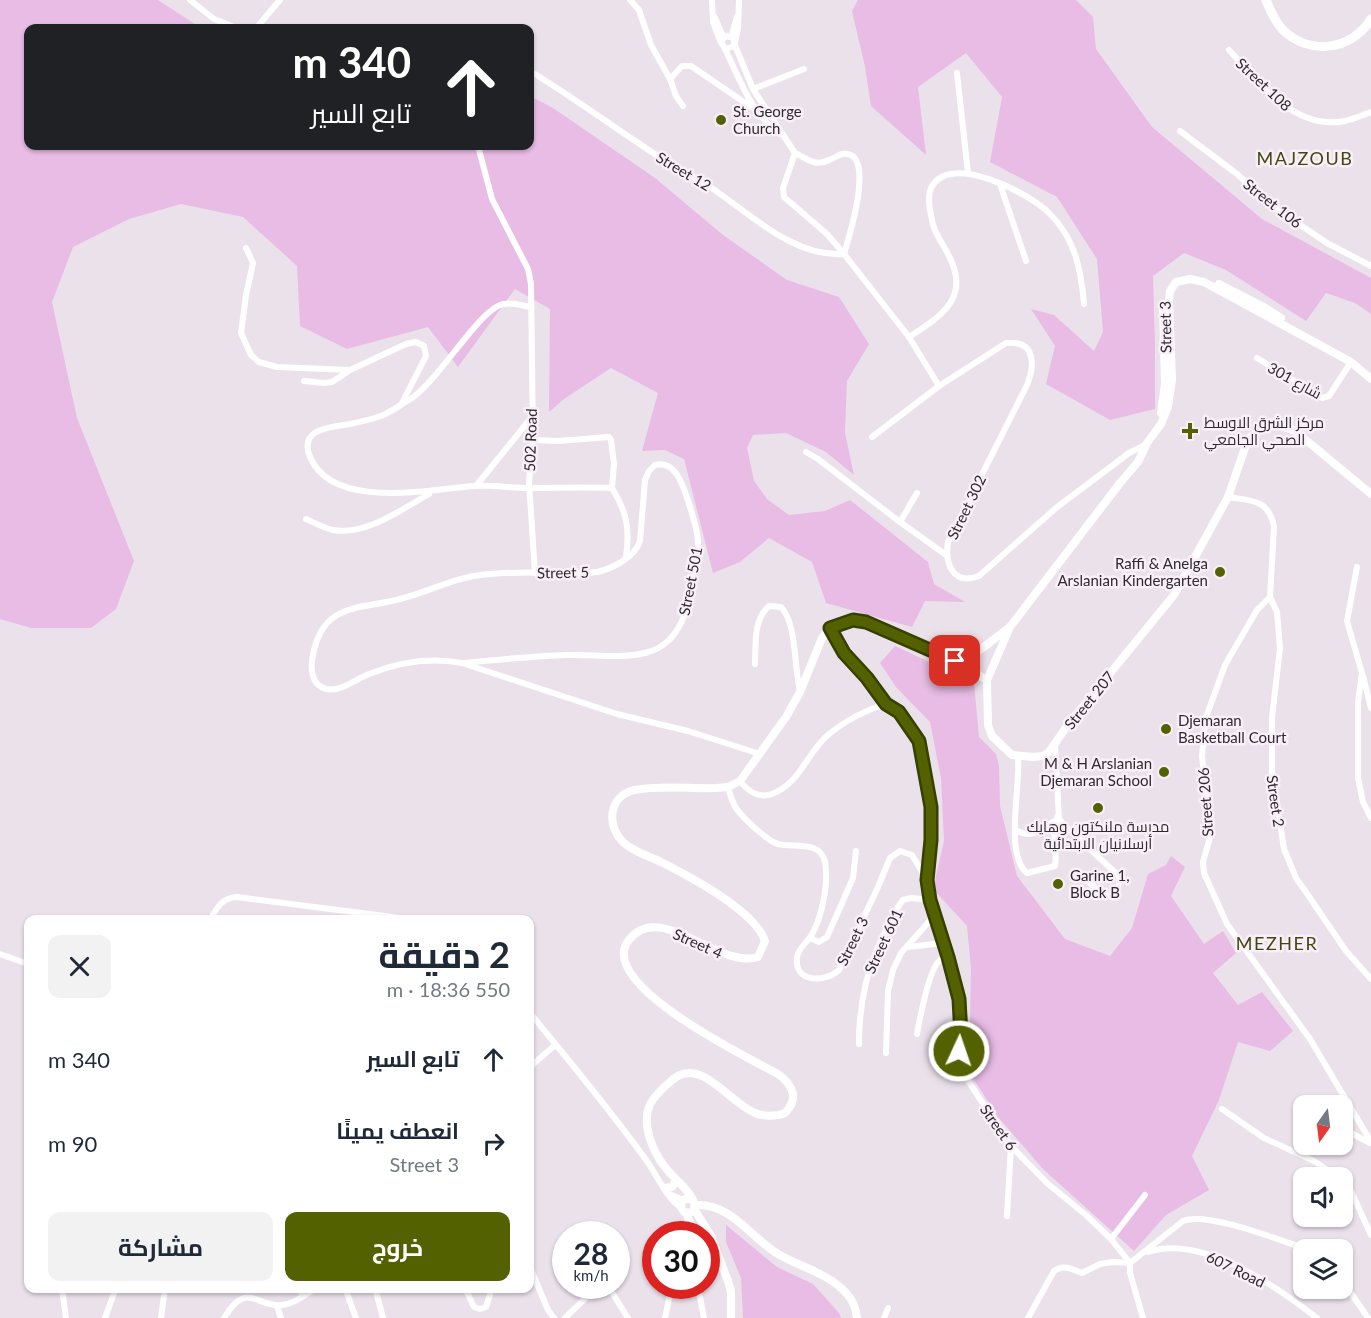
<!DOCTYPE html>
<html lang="ar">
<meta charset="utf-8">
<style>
body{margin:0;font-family:Lato,Cairo,sans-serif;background:#f2f2f3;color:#1f2937;direction:rtl;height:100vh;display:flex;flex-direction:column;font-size:22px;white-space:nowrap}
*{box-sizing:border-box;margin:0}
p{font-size:20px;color:#747a83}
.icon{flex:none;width:33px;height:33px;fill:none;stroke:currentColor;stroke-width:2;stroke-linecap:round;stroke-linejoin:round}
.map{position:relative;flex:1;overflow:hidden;direction:ltr}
.side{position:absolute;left:24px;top:915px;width:510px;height:378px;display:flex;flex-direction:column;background:#fff;border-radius:12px;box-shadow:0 2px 4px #0004;direction:rtl}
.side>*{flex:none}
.top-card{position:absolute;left:24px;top:24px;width:510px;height:126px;border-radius:12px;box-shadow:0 2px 4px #0004;direction:rtl;background:#202124;color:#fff;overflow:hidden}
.needle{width:39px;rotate:194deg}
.buttons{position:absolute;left:1293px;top:1095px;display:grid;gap:12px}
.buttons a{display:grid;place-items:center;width:60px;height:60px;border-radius:12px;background:#fff;box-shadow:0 2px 4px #0004;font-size:30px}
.speed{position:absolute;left:552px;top:1221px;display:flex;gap:12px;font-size:30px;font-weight:700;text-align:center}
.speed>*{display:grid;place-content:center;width:78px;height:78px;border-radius:50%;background:#fff;box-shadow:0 2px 4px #0004;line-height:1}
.speed small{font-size:15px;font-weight:400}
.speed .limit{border:9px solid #d22;background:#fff;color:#111}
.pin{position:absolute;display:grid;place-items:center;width:51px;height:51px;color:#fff;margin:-26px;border-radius:12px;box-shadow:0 3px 9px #0006}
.me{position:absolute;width:66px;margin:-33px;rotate:3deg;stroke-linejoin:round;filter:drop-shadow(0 0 4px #0008)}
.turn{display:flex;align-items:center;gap:21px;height:126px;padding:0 24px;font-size:27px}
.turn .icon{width:78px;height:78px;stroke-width:2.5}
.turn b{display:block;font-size:42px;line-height:51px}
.round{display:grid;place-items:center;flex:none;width:63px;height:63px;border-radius:12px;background:#f2f2f3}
.headline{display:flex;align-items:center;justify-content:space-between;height:102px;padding:0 24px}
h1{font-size:36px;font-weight:700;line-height:45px}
.primary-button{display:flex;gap:12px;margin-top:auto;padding:12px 24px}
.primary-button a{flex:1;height:69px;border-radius:12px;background:#546101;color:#fff;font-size:24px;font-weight:700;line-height:69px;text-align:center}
.primary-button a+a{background:#f2f2f3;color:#1f2937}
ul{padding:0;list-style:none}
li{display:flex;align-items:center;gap:18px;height:84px;padding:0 24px}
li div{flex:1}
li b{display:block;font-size:22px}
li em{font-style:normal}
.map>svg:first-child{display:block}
.green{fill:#e8bce5}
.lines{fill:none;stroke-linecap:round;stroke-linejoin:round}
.minor{stroke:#fff;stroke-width:6}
.tertiary{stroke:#fff;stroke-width:8}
.secondary{stroke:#fff;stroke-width:9}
.route-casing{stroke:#373f01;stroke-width:15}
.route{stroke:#546101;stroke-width:10}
.poi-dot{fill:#546101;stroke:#f9eff8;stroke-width:2}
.labels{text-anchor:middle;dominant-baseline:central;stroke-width:5;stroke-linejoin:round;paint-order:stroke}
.street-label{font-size:15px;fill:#2e2a2e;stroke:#f9eff8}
.poi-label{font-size:15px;fill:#2e2a2e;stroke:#f9eff8;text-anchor:start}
.quarter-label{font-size:18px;letter-spacing:1.5px;fill:#3f480e;stroke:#f9eff8}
</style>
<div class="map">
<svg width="1371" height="1318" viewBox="0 0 1371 1318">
<rect width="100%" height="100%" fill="#ebe1eb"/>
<g class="green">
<polygon points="0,0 158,0 201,28 28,28 28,146 530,146 530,96 553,108 655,178 723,235 787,280 839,297 869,344 847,381 845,433 854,475 826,452 786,433 753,435 747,448 754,481 767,499 789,515 825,511 850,500 928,562 934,584 965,602 925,601 912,627 826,603 812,562 769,538 740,562 713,573 684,459 665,450 642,451 658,393 611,368 564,399 549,412 550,309 515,289 458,367 428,327 347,349 300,326 297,266 243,217 181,204 129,219 73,247 52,302 77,418 134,561 116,609 91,628 31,628 0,619"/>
<polygon points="858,0 1076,0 1093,17 1096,49 1152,127 1262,219 1371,278 1371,314 1355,303 1326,293 1306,321 1226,270 1184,253 1153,276 1155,345 1155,409 1110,420 1046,384 1055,346 1031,309 1054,315 1094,351 1103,332 1097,259 1057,197 990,162 1002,97 966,53 918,87 926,155 871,106 865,67 852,11"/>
<polygon points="895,646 974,683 979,737 996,754 999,766 1000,806 1017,876 1065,939 1110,956 1132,928 1148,874 1166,865 1171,856 1185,867 1171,896 1204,944 1223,931 1236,953 1213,973 1238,1005 1262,992 1293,1031 1270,1051 1238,1042 1219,1100 1192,1156 1209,1190 1166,1215 1134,1251 1043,1169 998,1117 969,1072 971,968 967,926 933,889 944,841 941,778 930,722 896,687 880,663"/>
<polygon points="726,1225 777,1267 813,1284 839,1313 841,1318 743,1318 741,1278 726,1242"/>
</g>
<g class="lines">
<g class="minor">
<polyline points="190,0 214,19 237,28"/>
<polyline points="630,0 639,10 651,45 670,79 676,96 683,106"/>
<polyline points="712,0 713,22 721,43"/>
<polyline points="714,16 724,38"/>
<polyline points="256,28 280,0"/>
<polyline points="731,37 737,17"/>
<polyline points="734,40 731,37 726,36 722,40 722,44 726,49 734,46 738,29 739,0"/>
<polyline points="734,43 753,89 795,153 783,188 784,197 827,234 844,254 909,337 939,386"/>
<path d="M724,47C740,79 750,113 780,134"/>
<path d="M1229,50C1258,81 1291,127 1339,122C1350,121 1361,116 1371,112"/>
<path d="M530,71C576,99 619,131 664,160C677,168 691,175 704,183C746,209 791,258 844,254"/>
<polyline points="957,73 968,173"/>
<polyline points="670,79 682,66 691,66 751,107"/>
<polyline points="753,89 804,69"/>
<polyline points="1180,131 1237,174 1275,208 1327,243 1371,266"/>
<polyline points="478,146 492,199 528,269 531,284 533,440 529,482 535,573"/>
<path d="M795,153C807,159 816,167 829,160C833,159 838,155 842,154C878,148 848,240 844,254"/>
<polyline points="1000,184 1026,261"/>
<polyline points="246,248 253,263 246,295 241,333 251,355 259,362 277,367 350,370"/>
<path d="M531,307C523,306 513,302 504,304C480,307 437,384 409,400C400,405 391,412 381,416C372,419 360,422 350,424C332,427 298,428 310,457C333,511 431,489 475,486C493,485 512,488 530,488C557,488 585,487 612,488"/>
<path d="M909,337C941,316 971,298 949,256C941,239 934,235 931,215C929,207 928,195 931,188C949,151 1029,193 1049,213C1075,238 1081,269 1084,304"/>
<polyline points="1257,358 1322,398 1329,396 1351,362"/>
<polyline points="304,381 324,383 332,382 350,370 406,344 416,342 424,346 426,356 402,403"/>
<path d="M872,437L939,386L1006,343C1036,340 1035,365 1027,385L948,542C945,563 952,586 979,576L1056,508L1129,453L1147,444"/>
<polyline points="533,440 558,441 609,437 611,440 614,464 612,488"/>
<polyline points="806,452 818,459 900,522 946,555"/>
<polyline points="476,486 531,418"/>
<path d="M612,488C627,513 630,528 626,557"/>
<path d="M1228,497C1252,501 1269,499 1274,527L1270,597L1257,610L1225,665L1205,720L1202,756L1210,828L1209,841L1203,862L1204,873L1227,924L1310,1039L1371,1142"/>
<path d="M306,519C315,523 324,528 333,530C366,536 402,509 429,494"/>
<polyline points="900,522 917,493"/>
<polyline points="1357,567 1347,621 1362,673 1358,702 1358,778 1363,802 1371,818"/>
<polyline points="1270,597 1277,612 1280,648 1272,718 1272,771 1284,849 1296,878 1308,895 1346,951 1371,979"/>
<polyline points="830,628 844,653 867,678 886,704"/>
<path d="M462,663C497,660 532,656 567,655C593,654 620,659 645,653C654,651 663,646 669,640C689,621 697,573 698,546C699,532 684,482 675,472C670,466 663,463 655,465L649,471L645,480L640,541C635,557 612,569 597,572C584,574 570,573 556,573C529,572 501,572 474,576C449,580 425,593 400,599C359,610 323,602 313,655C310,668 311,685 326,689C341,692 356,679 369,674C399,662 430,657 462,663L617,714L688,731L760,754"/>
<path d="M755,664C756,644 753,620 769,606L781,607C797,623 794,669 800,691"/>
<polyline points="1363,676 1371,708"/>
<path d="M1055,745L1059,819L1064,825L1119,876C1121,884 1116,893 1109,896L1099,891L1083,877"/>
<path d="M1018,757C1021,785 1004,854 1027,873L1055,866C1058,850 1050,831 1058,816"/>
<path d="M740,781C748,791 758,799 772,794C801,783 806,753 829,734C845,721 866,710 886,704L899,712L919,741L922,751L931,807V840L927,880L930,900L948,957L959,999L961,1036L959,1067L1011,1146L1048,1184L1086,1215L1111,1239L1130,1263"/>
<path d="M728,787C730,794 732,802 736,808C743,818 767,841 778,844C795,848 820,840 825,862C829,882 822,917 812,934C808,943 799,946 797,957C794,983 825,983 839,970L878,887L890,858L900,851L912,855L927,880"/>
<path d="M1016,830C1033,840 1039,829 1055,821"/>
<path d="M210,920C217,907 222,898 237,897L416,920"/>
<polyline points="810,938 819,942 827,937 853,878 856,851"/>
<polyline points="908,947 943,943"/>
<polyline points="0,954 28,964"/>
<path d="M530,1013C570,1062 612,1112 649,1164C656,1175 671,1204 681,1207"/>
<path d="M917,1034C920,1018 928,972 939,961C940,960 947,957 948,957"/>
<path d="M859,1044C859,1000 868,963 889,924C893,916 897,907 903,900L911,898L930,900"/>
<polyline points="886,1053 888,991 893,970 901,953 934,916"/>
<polyline points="530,1067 555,1045"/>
<polyline points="1304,1099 1311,1106"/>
<polyline points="1222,1109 1264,1138 1314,1161 1339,1178"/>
<polyline points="1342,1128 1370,1143"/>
<polyline points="1342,1181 1351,1191 1371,1235"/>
<polyline points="667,1193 683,1200"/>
<polyline points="1007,1216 1011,1146"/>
<polyline points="1111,1239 1145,1195"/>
<path d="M1148,1252C1202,1234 1276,1286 1317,1318"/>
<path d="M1130,1263L1183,1221C1208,1211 1281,1241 1309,1250"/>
<polyline points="1130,1263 1130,1273 1143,1318"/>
<polyline points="530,1267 548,1310 554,1318"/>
<polyline points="1342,1280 1368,1318"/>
<polyline points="608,1286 628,1318"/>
<polyline points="695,1286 700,1297 704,1318"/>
<polyline points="62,1288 66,1318"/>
<polyline points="296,1288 304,1295"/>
<polyline points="345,1288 356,1318"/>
<polyline points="375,1288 383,1318"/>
<polyline points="465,1288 474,1307 480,1309 486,1307 492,1288"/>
<polyline points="277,1306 281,1318"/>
<polyline points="105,1318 116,1288"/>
<polyline points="161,1318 165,1288"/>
<path d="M224,1318C247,1279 257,1308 281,1305C294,1304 305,1295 316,1288"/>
<polyline points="565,1318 598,1286"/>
<polyline points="665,1318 670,1294 675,1286"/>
<polyline points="884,1318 888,1308"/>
<path d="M1028,1318L1054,1271C1064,1264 1071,1269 1082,1273L1100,1264L1113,1262L1130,1263"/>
</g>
<g class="tertiary">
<polyline points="1219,284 1262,306 1281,318"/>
<polyline points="1161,413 1165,384 1163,306"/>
<polyline points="1010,627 987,680 988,725 992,736 1012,755 1033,757 1043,756 1049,752 1067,726 1174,595 1228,497 1248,439 1266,425 1278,425 1295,431 1371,494"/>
<polyline points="955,661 976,653 1010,627 1120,483 1138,462 1147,443 1161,424 1168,407 1172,380 1169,299 1170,291 1176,282 1190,279 1204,282 1351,362 1371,379"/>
<polyline points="665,1188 672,1187 676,1181"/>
<path d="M691,1199H685L682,1202L681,1207L684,1212L689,1213L694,1211C699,1196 673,1179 665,1167C653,1152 642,1126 649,1107C652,1098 663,1088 670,1082C699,1053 728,1102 755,1113C762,1116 771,1116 778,1115C784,1114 786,1113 789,1108C799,1095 789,1082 778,1074C749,1058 597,985 628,941C659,898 718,970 758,957L765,941C755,911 689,876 661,862C649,856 634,852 624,843C606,827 608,795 635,790C661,785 690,789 717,788L728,787L740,781L786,717L800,692L822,638L830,628L839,623L853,620L875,625L955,661L987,680"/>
<path d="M696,1205C731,1203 751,1238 778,1254C800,1267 828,1273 846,1293C853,1300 856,1308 857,1318"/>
<polyline points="694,1209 711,1236 728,1281 731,1291 731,1318"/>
<polyline points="687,1213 689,1221 698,1234"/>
</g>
<path class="secondary" d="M1266,0C1270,10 1275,21 1282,29C1309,56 1351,51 1371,19"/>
</g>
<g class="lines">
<defs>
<polyline id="route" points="955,661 866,622 853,620 830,628 844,653 867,678 886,704 899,712 919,741 931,807 931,840 927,880 930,900 948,957 959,999 961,1036 959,1051"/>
</defs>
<use href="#route" class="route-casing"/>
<use href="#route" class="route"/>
</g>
<g class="poi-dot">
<circle cx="721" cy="120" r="6"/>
<path d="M1187 422h6v6h6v6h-6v6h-6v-6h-6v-6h6z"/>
<circle cx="1220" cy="572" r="6"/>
<circle cx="1166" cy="729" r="6"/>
<circle cx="1164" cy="772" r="6"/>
<circle cx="1098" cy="808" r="6"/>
<circle cx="1058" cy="884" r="6"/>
</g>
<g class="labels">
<g class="street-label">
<text transform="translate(1264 84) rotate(43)">Street 108</text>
<text transform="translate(684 171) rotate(31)">Street 12</text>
<text transform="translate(1273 203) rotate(38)">Street 106</text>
<text transform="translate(1165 327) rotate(-91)">Street 3</text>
<text transform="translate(1295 380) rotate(29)">شارع 301</text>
<text transform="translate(530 440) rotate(-88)">502 Road</text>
<text transform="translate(966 507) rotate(-64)">Street 302</text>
<text transform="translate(563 572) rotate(-1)">Street 5</text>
<text transform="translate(690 581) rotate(-79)">Street 501</text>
<text transform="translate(1089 700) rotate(-51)">Street 207</text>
<text transform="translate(1276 801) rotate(82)">Street 2</text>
<text transform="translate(1205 802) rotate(-94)">Street 206</text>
<text transform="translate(852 941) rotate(-64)">Street 3</text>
<text transform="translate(883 941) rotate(-65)">Street 601</text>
<text transform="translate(698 943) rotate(24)">Street 4</text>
<text transform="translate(999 1127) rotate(55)">Street 6</text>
<text transform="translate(1236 1269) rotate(26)">607 Road</text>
</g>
<g class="poi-label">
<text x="733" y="111">St. George<tspan x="733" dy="17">Church</tspan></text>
<text x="1204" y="422">مركز الشرق الاوسط<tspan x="1204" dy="17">الصحي الجامعي</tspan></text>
<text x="1208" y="563" text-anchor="end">Raffi &amp; Anelga<tspan x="1208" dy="17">Arslanian Kindergarten</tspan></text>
<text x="1178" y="720">Djemaran<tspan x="1178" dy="17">Basketball Court</tspan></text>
<text x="1152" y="763" text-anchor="end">M &amp; H Arslanian<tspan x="1152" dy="17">Djemaran School</tspan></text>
<text x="1098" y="826" text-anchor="middle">مدرسة ملنكتون وهايك<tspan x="1098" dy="17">أرسلانيان الابتدائية</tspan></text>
<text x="1070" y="875">Garine 1,<tspan x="1070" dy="17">Block B</tspan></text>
</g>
<g class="quarter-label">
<text x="1305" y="158">MAJZOUB</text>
<text x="1277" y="943">MEZHER</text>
</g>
</g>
</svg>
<div class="buttons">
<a><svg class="needle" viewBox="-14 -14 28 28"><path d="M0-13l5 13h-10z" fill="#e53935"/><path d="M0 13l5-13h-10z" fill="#747a83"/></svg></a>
<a><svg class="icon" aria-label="sound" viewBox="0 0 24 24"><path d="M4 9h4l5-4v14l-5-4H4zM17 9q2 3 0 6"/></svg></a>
<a><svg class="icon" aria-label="layers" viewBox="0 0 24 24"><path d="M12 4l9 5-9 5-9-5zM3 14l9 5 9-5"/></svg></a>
</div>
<div class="speed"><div>28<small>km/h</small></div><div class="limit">30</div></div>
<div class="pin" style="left:955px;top:661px;background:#d93025"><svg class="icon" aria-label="arrive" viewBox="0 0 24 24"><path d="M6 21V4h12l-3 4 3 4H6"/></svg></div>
<svg class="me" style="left:959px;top:1051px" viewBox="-20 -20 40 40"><circle r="17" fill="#546101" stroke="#fff" stroke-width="3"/><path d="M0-11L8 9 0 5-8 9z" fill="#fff"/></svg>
<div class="top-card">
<div class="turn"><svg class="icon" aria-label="ahead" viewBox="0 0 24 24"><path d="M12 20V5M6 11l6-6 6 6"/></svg><div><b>340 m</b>تابع السير</div></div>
</div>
<section class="side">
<div class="headline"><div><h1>2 دقيقة</h1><p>550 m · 18:36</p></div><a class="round"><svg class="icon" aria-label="close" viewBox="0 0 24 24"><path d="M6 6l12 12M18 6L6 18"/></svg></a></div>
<ul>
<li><svg class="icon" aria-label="ahead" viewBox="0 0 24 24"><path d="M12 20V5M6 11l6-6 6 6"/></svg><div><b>تابع السير</b></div><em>340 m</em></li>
<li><svg class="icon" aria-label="right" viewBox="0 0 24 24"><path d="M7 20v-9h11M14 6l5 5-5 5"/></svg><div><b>انعطف يمينًا</b><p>Street 3</p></div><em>90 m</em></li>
</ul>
<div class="primary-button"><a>خروج</a><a>مشاركة</a></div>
</section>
</div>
